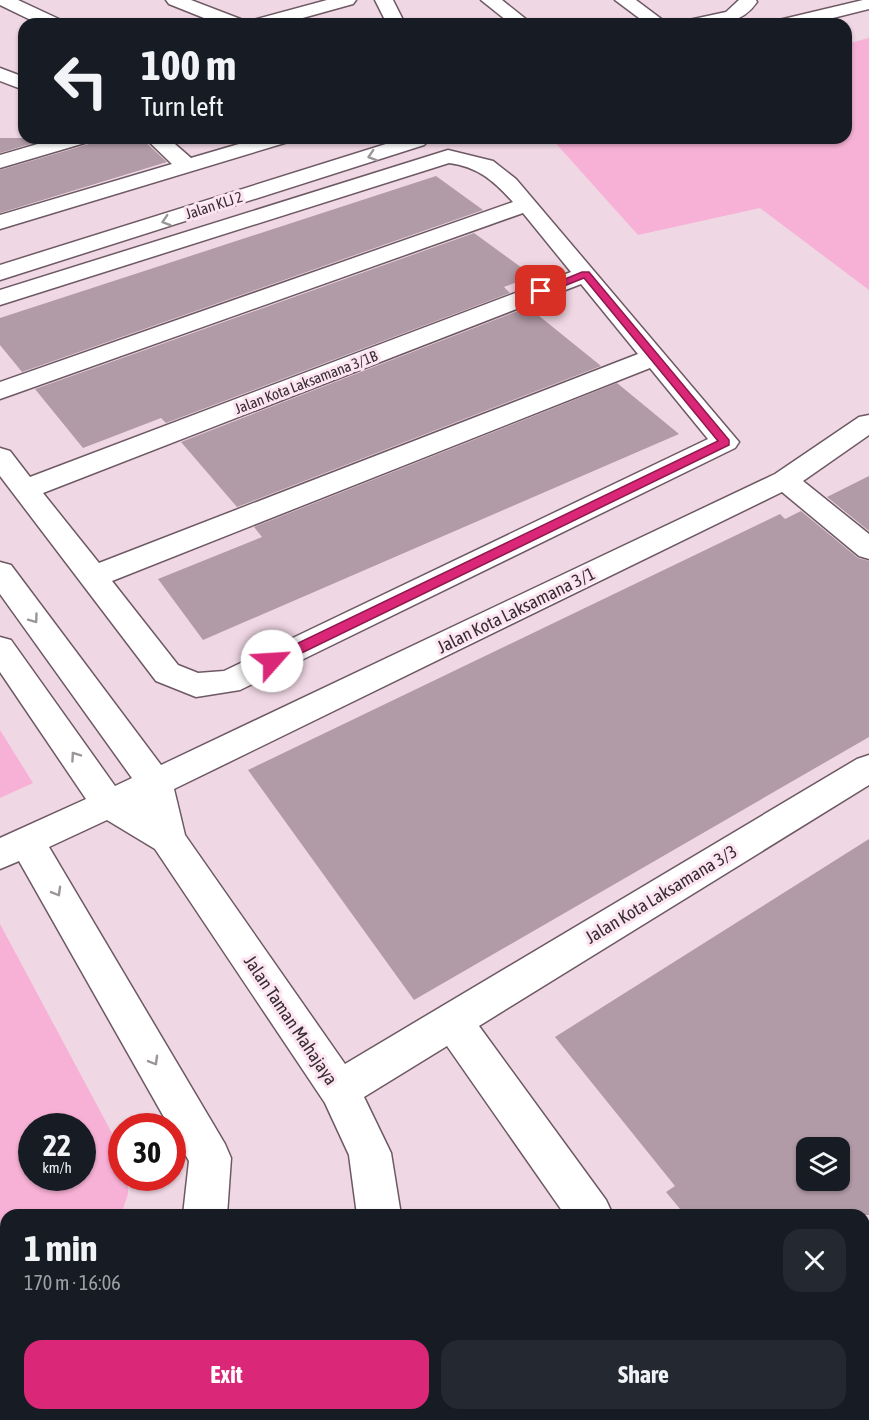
<!DOCTYPE html>
<meta charset="utf-8">
<style>
body{margin:0;font-family:"Asap Condensed",sans-serif;background:#242831;color:#f1f3f6;height:100vh;display:flex;flex-direction:column;font-size:22px;white-space:nowrap}
*{box-sizing:border-box;margin:0}
p{font-size:20px;color:#9ea1a6}
.icon{flex:none;width:33px;height:33px;fill:none;stroke:currentColor;stroke-width:2;stroke-linecap:round;stroke-linejoin:round}
.map{position:relative;flex:1;overflow:hidden}
.panel{position:absolute;left:0px;top:1209px;width:870px;height:212px;display:flex;flex-direction:column;background:#171b24;border-radius:18px 18px 0 0;box-shadow:0 2px 4px #0004}
.panel>*{flex:none}
.guide{position:absolute;left:18px;top:18px;width:834px;height:126px;border-radius:18px;box-shadow:0 2px 4px #0004;background:#171b24;color:#f1f3f6;overflow:hidden}
.tools{position:absolute;left:796px;top:1137px;display:grid;gap:12px}
.tools a{display:grid;place-items:center;width:54px;height:54px;border-radius:12px;background:#171b24;box-shadow:0 2px 4px #0004;font-size:30px}
.speed{position:absolute;left:18px;top:1113px;display:flex;gap:12px;font-size:30px;font-weight:700;text-align:center}
.speed>*{display:grid;place-content:center;width:78px;height:78px;border-radius:50%;background:#171b24;box-shadow:0 2px 4px #0004;line-height:1}
.speed small{font-size:15px;font-weight:400}
.speed .limit{border:9px solid #d22;background:#fff;color:#111}
.pin{position:absolute;display:grid;place-items:center;width:51px;height:51px;color:#fff;margin:-26px;border-radius:12px;box-shadow:0 3px 9px #0006}
.me{position:absolute;width:66px;margin:-33px;rotate:64deg;stroke-linejoin:round;filter:drop-shadow(0 0 4px #0008)}
.turn{display:flex;align-items:center;gap:21px;height:126px;padding:0 24px;font-size:27px}
.turn .icon{width:78px;height:78px;stroke-width:2.5}
.turn b{display:block;font-size:42px;line-height:51px}
.round{display:grid;place-items:center;flex:none;width:63px;height:63px;border-radius:18px;background:#242831}
.head{display:flex;align-items:center;justify-content:space-between;height:102px;padding:0 24px}
h1{font-size:36px;font-weight:700;line-height:45px}
.primary-button{display:flex;gap:12px;margin-top:auto;padding:12px 24px}
.primary-button a{flex:1;height:69px;border-radius:18px;background:#db2777;color:#fff;font-size:24px;font-weight:700;line-height:69px;text-align:center}
.primary-button a+a{background:#242831;color:#f1f3f6}
.map>svg:first-child{display:block}
.green{fill:#f8b1d6;fill-rule:evenodd}
.building{fill:#b19ba6;fill-rule:evenodd}
.lines{fill:none;stroke-linecap:round;stroke-linejoin:round}
.minor-casing{stroke:#6d5963;stroke-width:3}
.minor{fill:#fff;fill-rule:evenodd}
.oneway{stroke:#9a9698}
.route{fill:#db2777;stroke:#8e194d;stroke-width:1.5}
.labels{text-anchor:middle;dominant-baseline:central;stroke-width:6;stroke-linejoin:round;paint-order:stroke}
.far-street-label{font-size:15px;fill:#362d31;stroke:#fce4f0}
.street-label{font-size:18px;fill:#362d31;stroke:#fce4f0}
</style>
<div class="map">
<svg width="869" height="1420" viewBox="0 0 869 1420">
<rect width="100%" height="100%" fill="#efd7e3"/>
<g class="green">
<polygon points="869,38 869,290 760,208 638,235 551,138 846,138 846,44"/>
<polygon points="0,730 33,783 0,798"/>
<path d="M0,924L121,1150L122,1178H128V1194L121,1215H6V1414L47,1415L40,1420H0ZM32,1126H82V1178H32Z"/>
</g>
<g class="building">
<polygon points="0,138 50,138 0,153"/>
<polygon points="94,138 141,138 167,162 0,213 0,170 89,144"/>
<polygon points="436,176 483,210 22,372 0,345 0,318"/>
<polygon points="474,233 533,276 504,287 510,293 166,423 161,418 83,448 35,389"/>
<polygon points="528,307 601,366 237,507 181,442"/>
<polygon points="617,383 679,434 203,640 158,579 262,537 254,527"/>
<polygon points="869,476 869,531 827,497"/>
<polygon points="801,511 858,558 869,561 869,737 414,1000 248,770 780,514 785,519"/>
<path d="M869,839V1215H685L666,1192L675,1186L555,1037ZM807,1148H840V1180H807Z"/>
</g>
<g class="lines">
<defs>
<g id="minor">
<polygon points="0,0 18,0 61,20 63,24 39,24 0,5"/>
<polygon points="166,0 191,0 243,20 245,24 219,24 169,4"/>
<polygon points="327,0 356,0 353,4 281,24 251,24 253,20"/>
<polygon points="375,0 393,0 405,24 387,24"/>
<polygon points="481,0 502,0 532,24 511,24"/>
<polygon points="615,0 636,0 668,24 647,24"/>
<path d="M739,0H756L757,2C740,27 714,24 687,24L689,20L726,12Z"/>
<polygon points="863,0 869,0 869,9 809,24 777,24 779,20"/>
<polygon points="0,68 24,77 24,90 0,81"/>
<polygon points="58,138 92,138 88,142 0,168 0,155"/>
<polygon points="145,138 168,138 191,158 259,138 292,138 288,142 0,229 0,215 172,164"/>
<polygon points="405,138 425,138 428,141 424,145 0,280 0,265"/>
<path d="M448,150L493,161L516,179L739,442L735,448L240,690L196,697L156,681L0,476V448L10,451L30,477L571,272L523,213L0,399V382L513,202C493,180 478,167 449,163L0,305V290ZM581,284L638,354L99,563L43,493ZM650,368L708,439L224,671L198,673L178,665L112,581Z"/>
<polygon points="869,415 869,435 803,481 869,534 869,559 859,556 782,492 174,789 185,835 345,1064 857,759 869,755 869,785 479,1026 606,1200 613,1215 565,1215 447,1046 364,1097 391,1153 401,1215 357,1215 349,1155 325,1103 155,849 107,820 49,847 225,1144 231,1158 227,1215 183,1215 189,1161 172,1132 172,1126 169,1126 19,861 0,869 0,838 86,799 0,672 0,637 11,640 115,786 132,778 0,594 0,562 11,565 161,765 775,474 859,417"/>
<polygon points="869,1327 869,1375 864,1377 864,1329"/>
<polygon points="112,1414 160,1414 158,1420 110,1420"/>
<polygon points="302,1414 350,1414 349,1420 301,1420"/>
<polygon points="709,1414 759,1414 760,1417 760,1414 813,1414 810,1420 712,1420"/>
</g>
</defs>
<use href="#minor" class="minor-casing"/>
<use href="#minor" class="minor"/>
</g>
<defs><path id="oneway-chevron" d="M-2-3.5L2.5 0L-2 3.5" fill="none" stroke-width="1.6" stroke-linecap="round" stroke-linejoin="round" transform="scale(1.5)"/></defs>
<g class="oneway">
<use href="#oneway-chevron" transform="translate(372 156) rotate(162)"/>
<use href="#oneway-chevron" transform="translate(166 221) rotate(162)"/>
<use href="#oneway-chevron" transform="translate(34 619) rotate(54)"/>
<use href="#oneway-chevron" transform="translate(75 756) rotate(-125)"/>
<use href="#oneway-chevron" transform="translate(57 892) rotate(60)"/>
<use href="#oneway-chevron" transform="translate(154 1061) rotate(60)"/>
</g>
<polygon class="route" points="582,272 589,272 729,440 729,445 277,665 267,665 265,661 267,658 718,441 584,278 544,294 536,291"/>
<g class="labels">
<g class="far-street-label">
<text transform="translate(214 205) rotate(-18)">Jalan KLJ 2</text>
<text transform="translate(306 382) rotate(-21)">Jalan Kota Laksamana 3/1B</text>
</g>
<g class="street-label">
<text transform="translate(516 610) rotate(-26)">Jalan Kota Laksamana 3/1</text>
<text transform="translate(661 894) rotate(-31)">Jalan Kota Laksamana 3/3</text>
<text transform="translate(291 1020) rotate(56)">Jalan Taman Mahajaya</text>
</g>
</g>
</svg>
<div class="tools">
<a><svg class="icon" aria-label="layers" viewBox="0 0 24 24"><path d="M12 4l9 5-9 5-9-5zM3 14l9 5 9-5"/></svg></a>
</div>
<div class="speed"><div>22<small>km/h</small></div><div class="limit">30</div></div>
<div class="pin" style="left:541px;top:291px;background:#d93025"><svg class="icon" aria-label="arrive" viewBox="0 0 24 24"><path d="M6 21V4h12l-3 4 3 4H6"/></svg></div>
<svg class="me" style="left:272px;top:661px" viewBox="-20 -20 40 40"><circle r="19" fill="#fff"/><path d="M0-13L10 11 0 6-10 11z" fill="#db2777"/></svg>
<div class="guide">
<div class="turn"><svg class="icon" aria-label="left" viewBox="0 0 24 24"><path d="M17 20v-9H6M10 6l-5 5 5 5"/></svg><div><b>100 m</b>Turn left</div></div>
</div>
<section class="panel">
<div class="head"><div><h1>1 min</h1><p>170 m · 16:06</p></div><a class="round"><svg class="icon" aria-label="close" viewBox="0 0 24 24"><path d="M6 6l12 12M18 6L6 18"/></svg></a></div>
<div class="primary-button"><a>Exit</a><a>Share</a></div>
</section>
</div>
